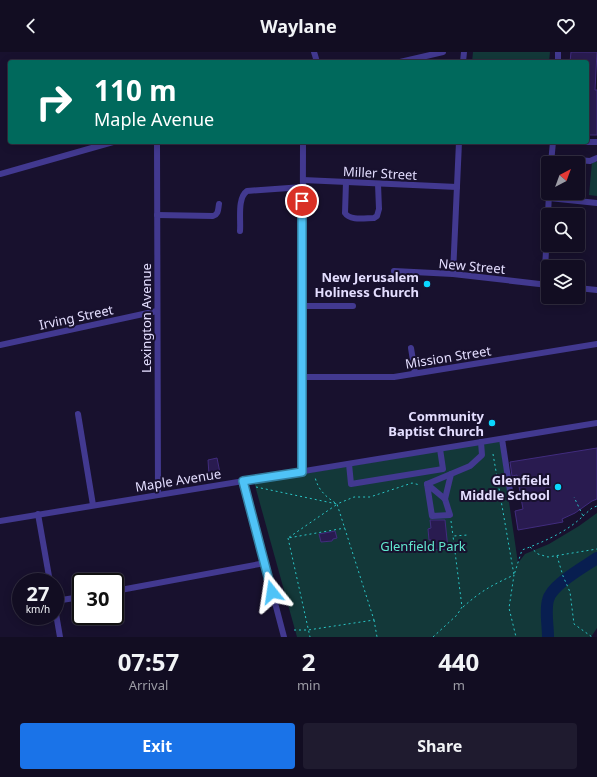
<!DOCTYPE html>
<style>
body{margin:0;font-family:"Noto Sans",sans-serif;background:#1f1b2f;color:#f1f3f6;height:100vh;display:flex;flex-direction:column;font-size:15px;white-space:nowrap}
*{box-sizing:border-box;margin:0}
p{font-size:13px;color:#9c9ca5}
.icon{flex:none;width:22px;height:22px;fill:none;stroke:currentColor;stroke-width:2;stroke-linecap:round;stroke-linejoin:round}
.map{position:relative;height:585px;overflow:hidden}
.panel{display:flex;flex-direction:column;background:#120d22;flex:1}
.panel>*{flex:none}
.hud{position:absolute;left:8px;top:8px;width:581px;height:84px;border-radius:4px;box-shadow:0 2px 10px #0003,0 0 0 1px #312d40;background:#00695c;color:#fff;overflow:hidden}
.needle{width:26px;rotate:41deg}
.fabs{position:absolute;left:541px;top:104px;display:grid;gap:8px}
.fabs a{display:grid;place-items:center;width:44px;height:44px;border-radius:4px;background:#120d22;box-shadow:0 2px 10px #0003,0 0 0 1px #312d40;font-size:20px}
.speed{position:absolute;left:12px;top:521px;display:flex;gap:8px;font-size:20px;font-weight:700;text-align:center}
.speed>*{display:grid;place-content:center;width:52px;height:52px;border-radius:50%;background:#120d22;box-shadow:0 2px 10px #0003,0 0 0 1px #312d40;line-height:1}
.speed small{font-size:10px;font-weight:400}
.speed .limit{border:2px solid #111;border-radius:6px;background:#fff;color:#111}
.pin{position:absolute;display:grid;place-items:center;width:34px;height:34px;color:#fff;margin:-17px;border:2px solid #fff;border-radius:50%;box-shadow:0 1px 4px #0007}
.me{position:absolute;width:44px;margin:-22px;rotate:345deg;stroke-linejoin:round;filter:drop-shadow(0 0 3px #0008)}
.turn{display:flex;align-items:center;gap:14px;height:84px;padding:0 20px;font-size:18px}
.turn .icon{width:52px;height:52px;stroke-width:2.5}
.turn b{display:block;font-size:28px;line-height:34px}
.eta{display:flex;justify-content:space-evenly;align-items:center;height:68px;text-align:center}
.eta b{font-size:24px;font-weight:700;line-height:28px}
.button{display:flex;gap:8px;margin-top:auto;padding:8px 20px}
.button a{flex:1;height:46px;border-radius:4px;background:#1a73e8;color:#fff;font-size:16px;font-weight:700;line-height:46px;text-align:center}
.button a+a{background:#1f1b2f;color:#f1f3f6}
header{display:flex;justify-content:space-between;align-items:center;height:52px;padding:0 20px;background:#120d22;font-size:18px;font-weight:700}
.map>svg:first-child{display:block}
.green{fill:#133839}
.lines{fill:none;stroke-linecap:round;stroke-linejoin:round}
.river{stroke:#081e50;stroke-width:12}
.building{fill:#291b50;stroke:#412c7e}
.path{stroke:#2ac6c7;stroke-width:1;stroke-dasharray:2 3;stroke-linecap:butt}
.minor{stroke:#423990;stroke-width:6}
.route-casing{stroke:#337fa1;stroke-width:10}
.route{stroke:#4fc3f7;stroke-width:7}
.poi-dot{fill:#0ad7ff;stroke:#18112e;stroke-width:1.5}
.labels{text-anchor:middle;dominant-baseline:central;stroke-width:4;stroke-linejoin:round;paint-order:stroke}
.street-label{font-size:13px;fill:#e4deff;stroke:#18112e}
.poi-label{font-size:13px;font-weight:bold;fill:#e4deff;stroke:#18112e;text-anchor:end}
.park-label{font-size:13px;fill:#61e7ce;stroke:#18112e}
</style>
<header><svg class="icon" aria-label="back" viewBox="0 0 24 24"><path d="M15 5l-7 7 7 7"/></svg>Waylane<svg class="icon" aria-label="heart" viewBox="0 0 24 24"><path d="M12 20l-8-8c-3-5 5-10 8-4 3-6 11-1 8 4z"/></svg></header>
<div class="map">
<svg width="597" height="585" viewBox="0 0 597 585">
<rect width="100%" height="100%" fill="#18112e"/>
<g class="green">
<polygon points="473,0 550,0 549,10 472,10"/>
<polygon points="592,110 597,110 597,144 589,143"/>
<polygon points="500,389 518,511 525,502 549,492 579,474 597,461 597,576 591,585 297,585 254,430"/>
</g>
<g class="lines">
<path class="river" d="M548,585C548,573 545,559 548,548C551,533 584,515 597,506"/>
</g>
<g class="building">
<polygon points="571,0 597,0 595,38 597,38 597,83 587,83 587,10 570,10"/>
<polygon points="597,396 597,447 592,449 575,461 562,467 563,470 518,478 515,459 523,457 517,423 512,424 510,410"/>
<polygon points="217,406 220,421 209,423 208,408"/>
<polygon points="430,468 445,468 448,497 434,498 433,488 429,488 428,477 431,476"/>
<polygon points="335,479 337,486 333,487 332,489 321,490 319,482"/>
</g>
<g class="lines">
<g class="path">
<path d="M493,402L514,523L522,498C543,490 567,480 583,464L574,445"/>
<path d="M256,435L337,452C326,445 318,438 315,425"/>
<polyline points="336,453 288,486 345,476"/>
<polyline points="583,464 592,456 597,454"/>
<polyline points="451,469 453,484"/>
<polyline points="288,486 310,585"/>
<polyline points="530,495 538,502 548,505 597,497"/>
<polyline points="557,504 563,524 570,540 574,572 592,585"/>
<path d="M463,555C481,539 492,533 514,523L509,556L516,585"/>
<polyline points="374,568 377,585"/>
<polyline points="294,578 308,578 374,568 337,452 354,445 370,445 412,431 420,433"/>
<polyline points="433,585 457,563 462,555 453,484 468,483"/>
</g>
<g class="minor">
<polyline points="314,0 317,10"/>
<polyline points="400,10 443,0"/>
<polyline points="463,10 464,0"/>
<polyline points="558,10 558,0"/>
<polyline points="157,90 158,442"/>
<polyline points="587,90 597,90"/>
<polyline points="551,106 590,109 597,106"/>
<polyline points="551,111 553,90"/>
<polyline points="0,122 113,90"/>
<polyline points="303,128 457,135"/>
<path d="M346,130L345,161C350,169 365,166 374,166L377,164L379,157L378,132"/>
<polyline points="549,146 597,151"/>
<path d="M157,163L213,164C219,162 218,157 219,152"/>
<polyline points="548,163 549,141"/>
<path d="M240,179C241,168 237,146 247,139L303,135"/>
<polyline points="394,219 453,222 548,233"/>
<polyline points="453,222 459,90"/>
<polyline points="544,233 548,165"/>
<polyline points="578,236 597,238"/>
<polyline points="302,254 353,254"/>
<polyline points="0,293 157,259"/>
<polyline points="411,296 415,321"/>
<polyline points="302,325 394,325 597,292"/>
<polyline points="78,362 93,453"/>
<polyline points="502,387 510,439"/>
<polyline points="349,412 351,432 443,417 440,397"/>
<polyline points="302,420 303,90"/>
<polyline points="243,429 284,585"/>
<polygon points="427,432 445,447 450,463 432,464"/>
<polyline points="427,432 470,414 482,403 481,390"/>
<polyline points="445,447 451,422"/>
<polyline points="38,462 50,530"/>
<polyline points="0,469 597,371"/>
<polyline points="115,539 265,511"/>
<polyline points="55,549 81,545"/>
<polyline points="55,556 60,585"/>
</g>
</g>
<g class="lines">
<defs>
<polyline id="route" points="272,540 243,429 302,420 302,149"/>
</defs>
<use href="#route" class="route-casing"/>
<use href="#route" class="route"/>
</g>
<g class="poi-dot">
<circle cx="427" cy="232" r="4"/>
<circle cx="492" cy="371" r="4"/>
<circle cx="558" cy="435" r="4"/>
</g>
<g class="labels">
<g class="street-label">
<text transform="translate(380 121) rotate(3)">Miller Street</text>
<text transform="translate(472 214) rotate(5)">New Street</text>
<text transform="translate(76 265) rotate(-12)">Irving Street</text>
<text transform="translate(146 266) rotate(-90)">Lexington Avenue</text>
<text transform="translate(448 305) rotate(-9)">Mission Street</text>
<text transform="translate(178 428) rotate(-9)">Maple Avenue</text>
</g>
<g class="poi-label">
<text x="419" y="225">New Jerusalem<tspan x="419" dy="15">Holiness Church</tspan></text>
<text x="484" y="364">Community<tspan x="484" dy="15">Baptist Church</tspan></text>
<text x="550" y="428">Glenfield<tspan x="550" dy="15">Middle School</tspan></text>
</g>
<g class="park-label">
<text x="423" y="494">Glenfield Park</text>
</g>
</g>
</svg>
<div class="fabs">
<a><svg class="needle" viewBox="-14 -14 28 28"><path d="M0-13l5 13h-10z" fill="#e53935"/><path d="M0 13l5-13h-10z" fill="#9c9ca5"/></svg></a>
<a><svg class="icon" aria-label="search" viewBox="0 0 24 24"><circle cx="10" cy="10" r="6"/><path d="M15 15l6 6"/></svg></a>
<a><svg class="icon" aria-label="layers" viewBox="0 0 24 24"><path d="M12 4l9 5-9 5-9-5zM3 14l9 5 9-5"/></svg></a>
</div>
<div class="speed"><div>27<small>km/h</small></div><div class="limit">30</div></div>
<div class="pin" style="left:302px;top:149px;background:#d93025"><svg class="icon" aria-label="arrive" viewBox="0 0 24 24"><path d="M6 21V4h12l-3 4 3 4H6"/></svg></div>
<svg class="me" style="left:272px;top:540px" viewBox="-20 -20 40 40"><path d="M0-17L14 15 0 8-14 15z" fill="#4fc3f7" stroke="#fff" stroke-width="4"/></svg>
<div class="hud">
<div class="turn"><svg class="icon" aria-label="right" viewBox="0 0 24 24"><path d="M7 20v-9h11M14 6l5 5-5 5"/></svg><div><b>110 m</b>Maple Avenue</div></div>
</div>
</div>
<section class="panel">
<div class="eta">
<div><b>07:57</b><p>Arrival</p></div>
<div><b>2</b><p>min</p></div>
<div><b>440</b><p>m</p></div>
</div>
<div class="button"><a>Exit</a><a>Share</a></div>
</section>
